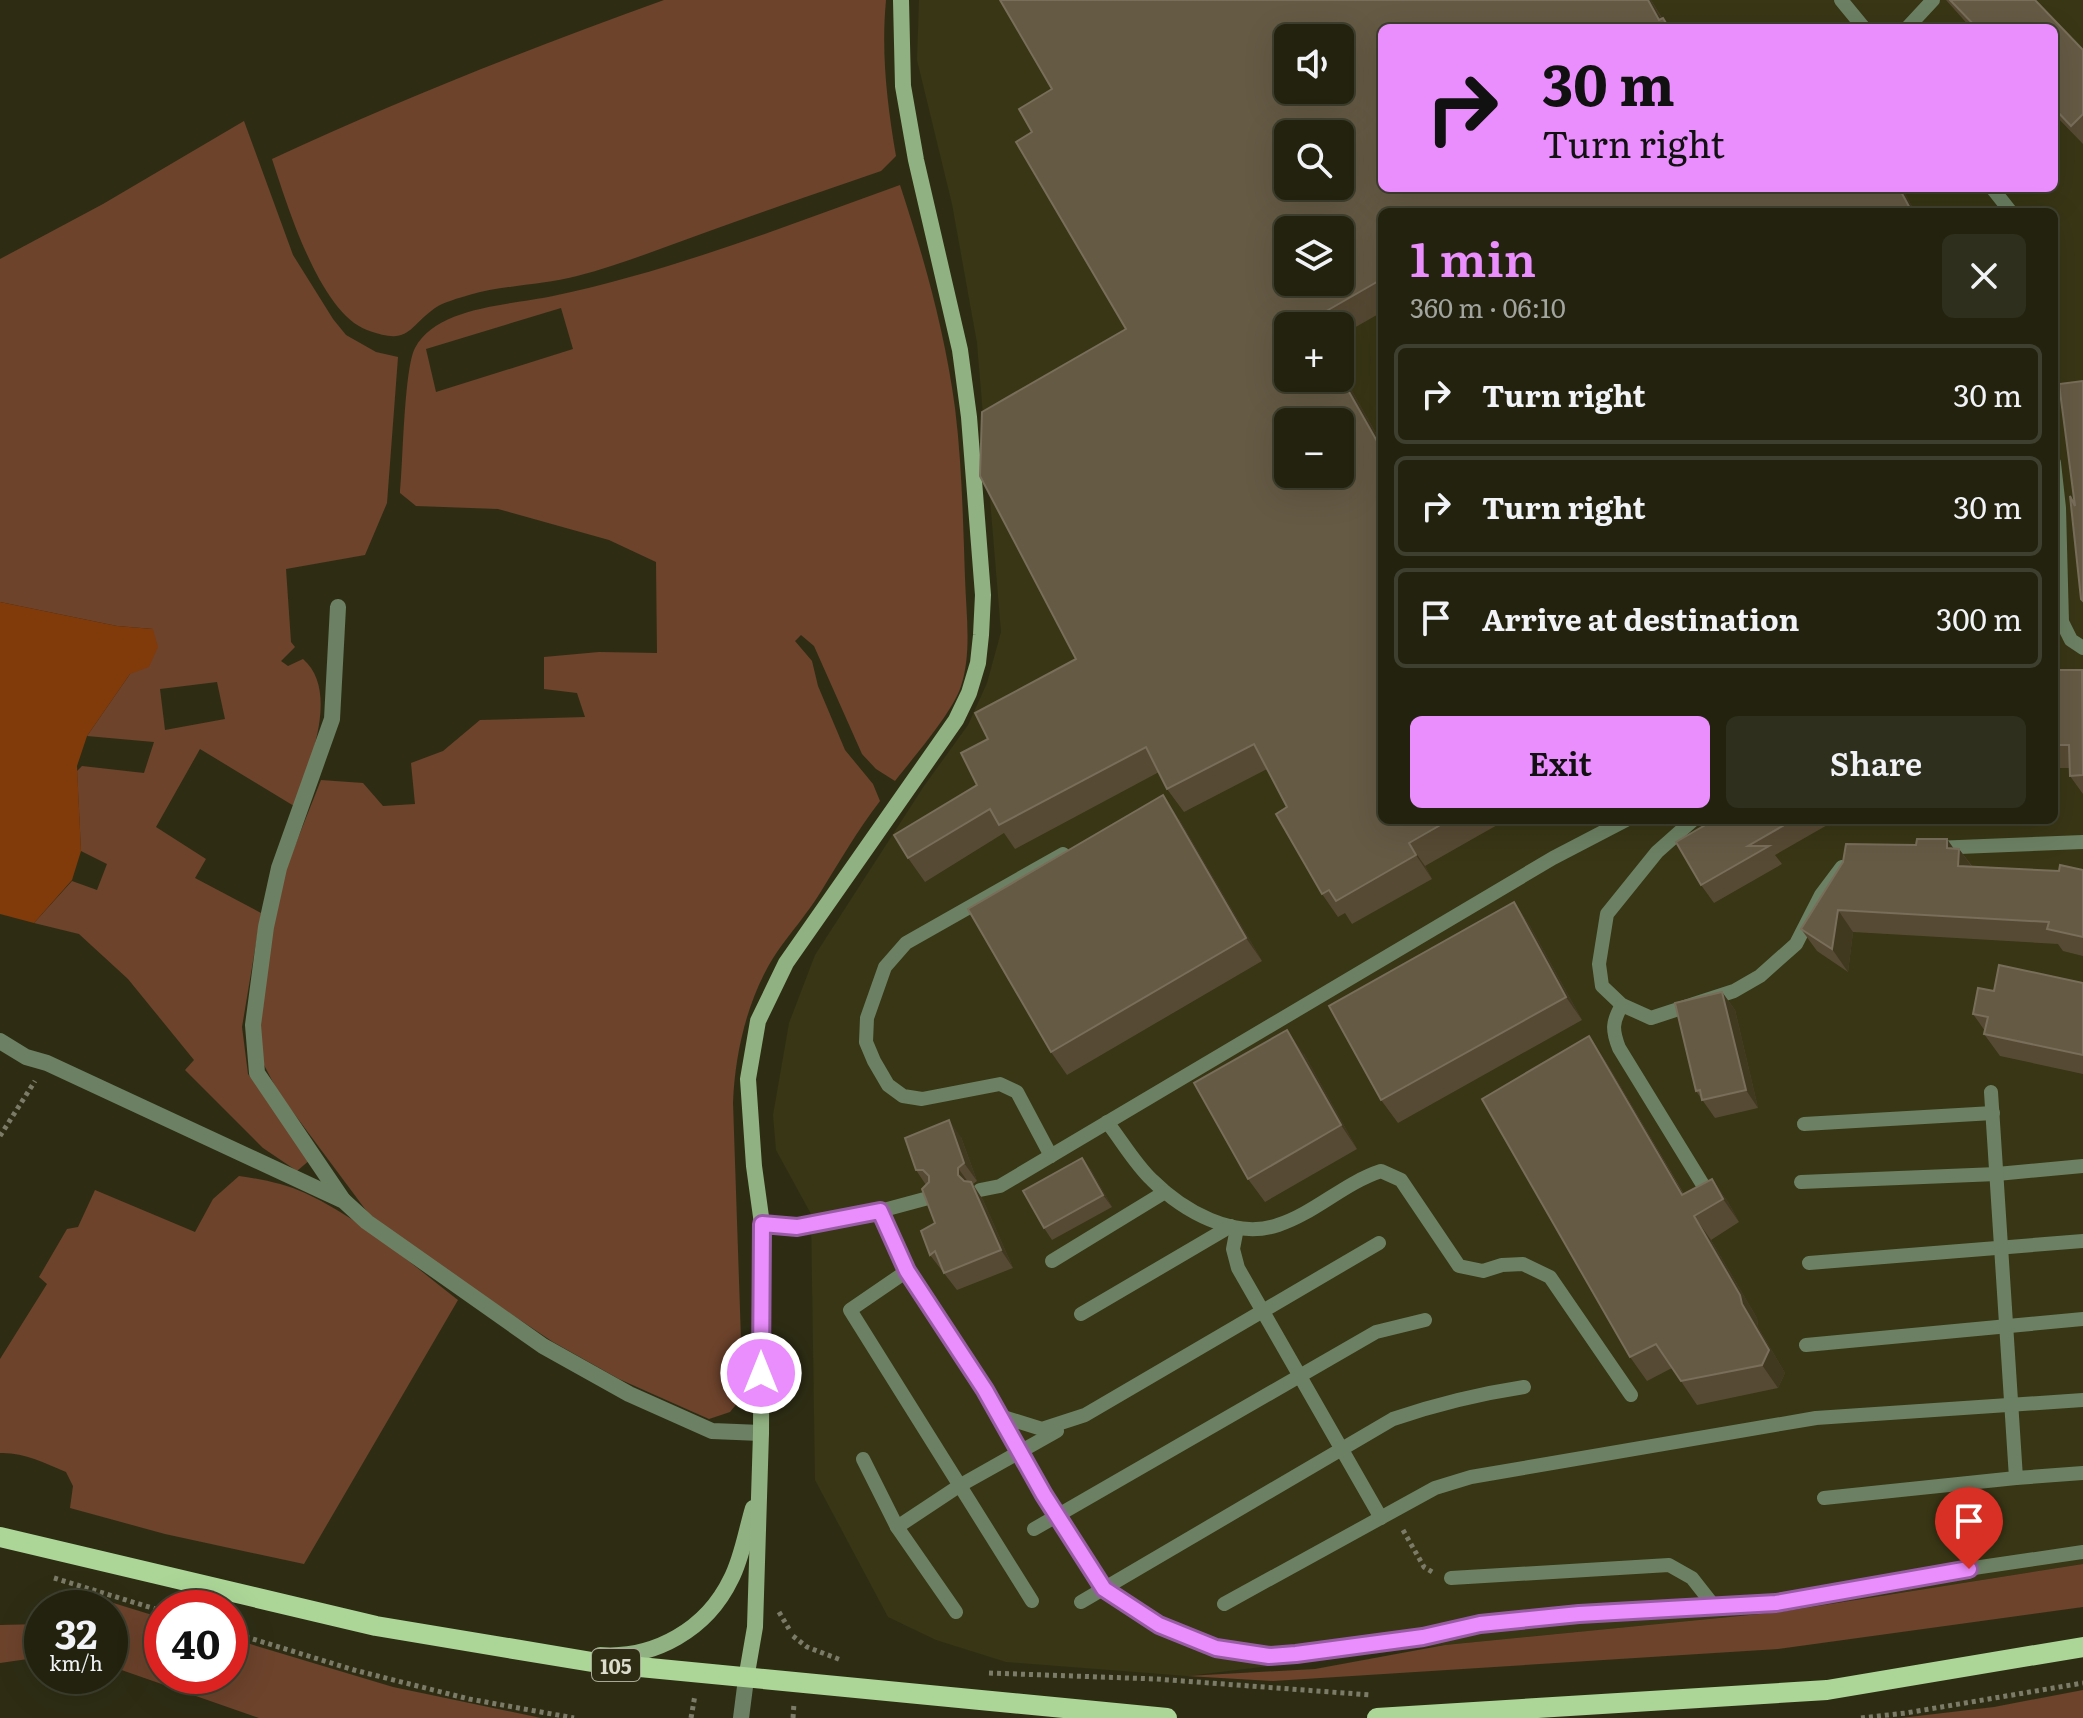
<!DOCTYPE html>
<meta charset="utf-8">
<style>
body{margin:0;font-family:Literata,serif;background:#2e2f1d;color:#f1f3f6;height:100vh;display:flex;flex-direction:column;font-size:30px;white-space:nowrap}
*{box-sizing:border-box;margin:0}
p{font-size:26px;color:#a2a49e}
.icon{flex:none;width:44px;height:44px;fill:none;stroke:currentColor;stroke-width:2;stroke-linecap:round;stroke-linejoin:round}
.map{position:relative;flex:1;overflow:hidden}
.details{position:absolute;left:1378px;top:208px;width:680px;height:616px;display:flex;flex-direction:column;background:#22220f;border-radius:12px;box-shadow:0 8px 32px #0002,0 0 0 2px #3f3f2f}
.details>*{flex:none}
.banner{position:absolute;left:1378px;top:24px;width:680px;height:168px;border-radius:12px;box-shadow:0 8px 32px #0002,0 0 0 2px #3f3f2f;background:#ea8dfd;color:#111;overflow:hidden}
.buttons{position:absolute;left:1274px;top:24px;display:grid;gap:16px}
.buttons a{display:grid;place-items:center;width:80px;height:80px;border-radius:12px;background:#22220f;box-shadow:0 8px 32px #0002,0 0 0 2px #3f3f2f;font-size:40px}
.speed{position:absolute;left:24px;top:1590px;display:flex;gap:16px;font-size:40px;font-weight:700;text-align:center}
.speed>*{display:grid;place-content:center;width:104px;height:104px;border-radius:50%;background:#22220f;box-shadow:0 8px 32px #0002,0 0 0 2px #3f3f2f;line-height:1}
.speed small{font-size:20px;font-weight:400}
.speed .limit{border:12px solid #d22;background:#fff;color:#111}
.pin{position:absolute;display:grid;place-items:center;width:68px;height:68px;color:#fff;margin:-82px -34px;border-radius:50% 50% 50% 0;rotate:-45deg;box-shadow:0 0 8px #0007}
.pin .icon{rotate:45deg}
.me{position:absolute;width:88px;margin:-44px;rotate:0deg;stroke-linejoin:round;filter:drop-shadow(0 0 6px #0008)}
.turn{display:flex;align-items:center;gap:28px;height:168px;padding:0 32px;font-size:36px}
.turn .icon{width:104px;height:104px;stroke-width:2.5}
.turn b{display:block;font-size:56px;line-height:68px}
.round{display:grid;place-items:center;flex:none;width:84px;height:84px;border-radius:12px;background:#2e2f1d}
.head{display:flex;align-items:center;justify-content:space-between;height:136px;padding:0 32px}
h1{font-size:48px;font-weight:600;line-height:60px;color:#ea8dfd}
.action{display:flex;gap:16px;margin-top:auto;padding:16px 32px}
.action a{flex:1;height:92px;border-radius:12px;background:#ea8dfd;color:#111;font-size:32px;font-weight:600;line-height:92px;text-align:center}
.action a+a{background:#2e2f1d;color:#f1f3f6}
ul{padding:0;list-style:none}
li{display:flex;align-items:center;gap:24px;height:100px;margin:0 16px 12px;padding:0 16px;border:4px solid #3f3f2f;border-radius:12px}
li div{flex:1}
li b{display:block;font-size:30px}
li em{font-style:normal}
.map>svg:first-child{display:block}
.built{fill:#383615;fill-rule:evenodd}
.green{fill:#6d432c;fill-rule:evenodd}
.forest{fill:#813a09}
.lines{fill:none;stroke-linecap:round;stroke-linejoin:round}
.path{stroke:#7c7b67;stroke-width:5;stroke-dasharray:4 4;stroke-linecap:butt}
.lane{stroke:#6c8163;stroke-width:14}
.street{stroke:#6c8163;stroke-width:16}
.secondary{stroke:#90b181;stroke-width:16}
.primary{stroke:#acd698;stroke-width:20}
.wall{fill:#574a34}
.shaded-wall{fill:#413820}
.building{fill:#655a44;stroke:#786e5a;stroke-width:2;fill-rule:evenodd}
.route-casing{stroke:#985ca4;stroke-width:20}
.route{stroke:#ea8dfd;stroke-width:14}
.labels{text-anchor:middle;dominant-baseline:central;stroke-width:8;stroke-linejoin:round;paint-order:stroke}
.shield{fill:#2e2d14;stroke:#a8a896;stroke-width:2}
.shield-label{font-size:20px;font-weight:bold;fill:#dcdccd}
</style>
<div class="map">
<svg width="2083" height="1718" viewBox="0 0 2083 1718">
<rect width="100%" height="100%" fill="#2e2d14"/>
<path class="built" d="M919,0H2083V1564L1780,1612L1445,1645L1187,1676L1006,1662L936,1640L888,1617L815,1480L811,1214L776,1150L773,1115L789,1023L815,955L924,786L968,725L987,683L1001,632L977,343L952,204L917,60ZM1382,28H2054V188H1382ZM1288,38H1340V90H1288ZM1288,134H1340V186H1288ZM1382,212H2054V820H1382ZM1288,230H1340V282H1288ZM1288,326H1340V378H1288ZM1288,422H1340V474H1288Z"/>
<g class="green">
<path d="M664,0H886C881,53 887,103 896,156L881,171C826,190 770,209 715,229C669,245 624,264 577,276C542,285 504,285 469,295C459,298 444,302 435,308C407,328 410,346 367,330C319,312 287,204 272,159C400,99 531,48 664,0Z"/>
<path d="M244,121L293,255L333,319L346,335L376,352L398,357L387,503L365,555L286,569L291,642L295,647L281,661L288,666L303,659C341,692 308,767 294,806L200,749L156,827L206,859L195,878L261,913L242,1027L248,1074L311,1159L297,1171L263,1148L185,1070L194,1060L128,979L79,934L34,923L72,881L97,890L107,864L81,851L77,771L82,766L144,773L154,742L87,736L130,674L153,629L117,626L0,602V259L103,204ZM217,682L225,719L165,730L160,689Z"/>
<path d="M900,185C924,258 945,332 955,408C962,465 963,521 965,578C966,613 972,652 961,686C953,712 913,758 895,781L876,769L862,754L814,646L801,635L795,641L812,661L818,686L845,750L873,784L880,801C857,831 840,861 820,893C807,914 791,932 777,952C748,995 735,1052 733,1103L741,1340L739,1401L730,1412L709,1419L619,1379L553,1342L429,1259L368,1213L278,1092L263,1063L259,1027L270,934L285,871L321,780L363,783L383,806L415,804L411,763L443,751L480,720L585,717L577,693L544,689V657L599,652L657,653L656,562L609,540L498,509L416,506L400,493C403,465 404,369 415,348C437,306 512,305 553,296C672,271 786,226 900,185ZM561,308L573,349L436,392L426,349Z"/>
<path d="M239,1176C261,1179 285,1184 305,1193C361,1219 410,1263 458,1300L304,1564L165,1534L70,1508L73,1486L66,1472C45,1463 23,1452 0,1453V1359L47,1284L39,1277L67,1229L78,1227L95,1190L195,1232L213,1199Z"/>
<polygon points="2083,1564 2083,1607 1778,1649 1273,1681 1187,1676 1315,1669 1445,1645 1780,1612"/>
<polygon points="94,1597 162,1618 162,1676 230,1676 230,1638 393,1687 541,1718 259,1718 110,1666 110,1608 90,1608"/>
<polygon points="42,1624 42,1657 0,1663 0,1625"/>
<polygon points="2083,1690 2083,1718 1901,1718 1994,1707"/>
</g>
<polygon class="forest" points="0,602 117,626 153,629 158,647 149,667 130,674 87,736 77,766 81,851 72,880 34,923 0,914"/>
<g class="lines">
<g class="path">
<polyline points="0,1136 35,1081"/>
<polyline points="1403,1530 1424,1567 1434,1573"/>
<polyline points="54,1578 162,1611"/>
<polyline points="779,1612 789,1629"/>
<polyline points="230,1632 354,1670 469,1699 574,1718"/>
<polyline points="793,1636 807,1647 841,1660"/>
<polyline points="989,1673 1156,1679 1371,1695"/>
<polyline points="691,1718 695,1695"/>
<polyline points="793,1718 794,1703"/>
<polyline points="1861,1718 1906,1713 2083,1683"/>
</g>
<g class="lane">
<polyline points="1841,0 1864,28"/>
<polyline points="1907,28 1933,0"/>
<polyline points="1992,188 2011,212"/>
<polyline points="2054,463 2059,508 2062,622 2071,640 2083,648"/>
<polyline points="1693,820 1657,852 1607,914 1599,964 1602,986 1622,1005 1651,1018 1734,991 1760,976 1796,944 1821,895 1842,867"/>
<polyline points="1934,848 2083,842"/>
<path d="M1622,1005C1612,1022 1612,1030 1619,1048L1711,1198"/>
<path d="M1107,1122C1122,1141 1135,1164 1152,1180C1183,1211 1234,1240 1278,1225C1315,1213 1344,1183 1381,1171L1401,1180L1459,1266L1483,1271L1502,1265L1523,1264L1550,1277L1631,1395"/>
<polyline points="1804,1124 1993,1113"/>
<polyline points="1051,1156 1017,1092 1000,1084 922,1099 903,1096 888,1085 874,1061 866,1042 867,1018 885,967 906,943 1063,854"/>
<polyline points="1801,1182 1997,1174 2083,1166"/>
<polyline points="980,1190 1000,1186 1553,858 1626,820"/>
<polyline points="880,1211 907,1271 1000,1416 1042,1429 1085,1415 1379,1243"/>
<polyline points="762,1224 797,1227 880,1211 932,1197"/>
<polyline points="1237,1228 1233,1249 1238,1268 1381,1518"/>
<polyline points="1052,1261 1165,1192"/>
<polyline points="1809,1263 2083,1241"/>
<polyline points="907,1271 850,1310 1032,1601"/>
<polyline points="1081,1314 1231,1226"/>
<polyline points="1806,1345 2083,1319"/>
<polyline points="1000,1416 1057,1516 1104,1589 1159,1625 1216,1648 1242,1653 1269,1656 1296,1654 1423,1637 1480,1624 1579,1614 1776,1603 1940,1573 2083,1552"/>
<polyline points="863,1459 897,1527 956,1612"/>
<polyline points="2016,1478 2083,1473"/>
<polyline points="1824,1498 2016,1478 1991,1092"/>
<polyline points="897,1527 959,1486 1057,1431"/>
<polyline points="1034,1529 1376,1332 1425,1320"/>
<polyline points="1451,1578 1669,1565 1692,1578 1714,1606"/>
<path d="M1081,1602L1393,1419C1437,1404 1478,1394 1524,1387"/>
<polyline points="1224,1604 1435,1488 1471,1477 1816,1418 2083,1400"/>
</g>
<g class="street">
<polyline points="338,607 332,719 279,868 266,927 253,1025 257,1073 343,1200"/>
<polyline points="0,1041 26,1057 47,1063 344,1201 367,1222 543,1346 629,1394 712,1431 761,1433"/>
<polyline points="741,1718 746,1679"/>
</g>
<g class="secondary">
<path d="M600,1655C655,1659 707,1629 731,1579C742,1558 746,1531 753,1508"/>
<polyline points="746,1679 755,1627 761,1433 762,1224 754,1166 748,1079 758,1021 786,963 956,720 969,693 978,663 981,635 983,595 969,417 960,350 916,160 903,86 901,0"/>
</g>
<g class="primary">
<polyline points="0,1537 376,1626 598,1663 1167,1718"/>
<polyline points="1377,1718 1827,1690 2083,1647"/>
</g>
</g>
<g class="wall">
<polygon points="1651,0 1662,18 1382,188 1902,188 1915,212 1382,212 1382,312 1340,336 1340,326 1288,326 1340,370 1382,444 1382,820 1506,820 1425,866 1432,879 1352,924 1345,913 1338,917 1322,894 1287,807 1267,769 1184,812 1167,789 1159,772 1015,849 1004,833 925,882 908,858 977,785 988,739 1076,659 1126,329 1032,132 1052,89"/>
<polygon points="1946,0 2035,0 2083,50 2083,144 2054,114 2054,28 1971,28"/>
<polygon points="2054,670 2082,670 2083,671 2083,794 2070,776 2070,768 2054,768"/>
<polygon points="1179,819 1262,961 1067,1075 1051,1052"/>
<polygon points="1714,820 1836,820 1775,855 1782,864 1714,903 1701,885"/>
<polygon points="1916,845 1959,849 1972,866 2059,871 2083,870 2083,956 2063,951 2058,944 1853,932 1848,972 1817,951 1801,929"/>
<polygon points="1514,902 1530,926 1582,1020 1398,1123 1381,1100"/>
<polygon points="2083,983 2083,1074 2000,1056 1984,1034 1985,1031 1973,1014 1994,991"/>
<polygon points="1722,992 1735,1010 1758,1108 1715,1118 1696,1091"/>
<polygon points="1304,1054 1357,1149 1265,1202 1248,1179"/>
<polygon points="1605,1060 1684,1194 1712,1179 1728,1202 1739,1222 1711,1240 1757,1318 1758,1327 1785,1373 1778,1388 1697,1405 1672,1368 1647,1381 1630,1357"/>
<polygon points="961,1137 977,1181 973,1184 983,1200 1013,1268 957,1290 930,1255 935,1223 926,1185 916,1170"/>
<polygon points="1082,1158 1091,1170 1112,1207 1052,1240 1044,1228"/>
</g>
<g class="shaded-wall">
<polygon points="1648,0 1651,0 1667,28 1665,28"/>
<polygon points="1899,188 1902,188 1915,212 1912,212"/>
<polygon points="1340,370 1382,444 1382,450 1340,376"/>
<polygon points="1163,795 1179,819 1262,961 1246,938"/>
<polygon points="1947,839 1959,856 1959,849 1975,871 1974,888 1947,848"/>
<polygon points="1409,843 1425,866 1432,879 1416,855"/>
<polygon points="1514,902 1530,926 1582,1020 1566,997"/>
<polygon points="1838,910 1853,932 1848,972 1832,949"/>
<polygon points="1722,992 1735,1010 1758,1108 1746,1090"/>
<polygon points="1287,1030 1304,1054 1357,1149 1341,1125"/>
<polygon points="1589,1036 1605,1060 1698,1219 1682,1195"/>
<polygon points="949,1120 961,1137 977,1181 964,1163"/>
<polygon points="1082,1158 1091,1170 1112,1207 1103,1195"/>
<polygon points="958,1168 971,1186 970,1193 958,1175"/>
<polygon points="1712,1179 1728,1202 1739,1222 1723,1199"/>
<polygon points="971,1182 983,1200 1013,1268 1001,1250"/>
<polygon points="1694,1216 1711,1240 1757,1318 1758,1327 1785,1373 1778,1388 1762,1365"/>
</g>
<g class="building">
<path d="M1000,0H1648L1659,20L1663,18L1669,28H1382V188H1899L1912,212H1382V279L1309,321L1312,326H1288V378H1340V376L1382,450V820H1449L1409,843L1416,855L1336,901L1329,890L1322,894L1276,814L1287,807L1254,744L1167,789L1146,747L999,825L990,809L908,858L894,835L977,785L961,753L988,739L975,713L1076,659L980,476L982,412L1126,329L1016,142L1032,132L1019,109L1052,89ZM1288,38H1340V90H1288ZM1288,134H1340V186H1288ZM1288,230H1340V282H1288ZM1288,422H1340V474H1288Z"/>
<polygon points="1950,0 2035,0 2083,50 2083,114 2071,126 2054,108 2054,28 1977,28"/>
<polygon points="2083,381 2083,601 2081,599 2070,496 2075,506 2059,384"/>
<polygon points="2054,670 2082,670 2083,775 2070,776 2069,745 2054,745"/>
<polygon points="1163,795 1246,938 1051,1052 968,909"/>
<polygon points="1714,820 1793,820 1748,846 1769,846 1701,885 1676,842"/>
<polygon points="1917,839 1947,839 1947,848 1959,849 1958,866 2059,871 2060,865 2083,870 2083,937 2047,929 2049,922 1838,910 1832,949 1801,929 1843,862 1846,844 1916,845"/>
<polygon points="1514,902 1566,997 1381,1100 1329,1006"/>
<polygon points="1999,965 2083,983 2083,1055 1984,1034 1988,1017 1973,1014 1978,988 1994,991"/>
<polygon points="1722,992 1746,1090 1702,1100 1700,1090 1696,1091 1675,1003"/>
<polygon points="1287,1030 1341,1125 1248,1179 1194,1083"/>
<polygon points="1589,1036 1682,1195 1712,1179 1723,1199 1694,1216 1740,1295 1742,1304 1769,1350 1762,1365 1681,1381 1656,1344 1630,1357 1482,1099"/>
<polygon points="949,1120 964,1163 958,1168 958,1175 964,1181 971,1182 1001,1250 944,1273 935,1251 930,1255 921,1231 935,1223 922,1189 929,1182 929,1176 923,1170 916,1170 905,1138"/>
<polygon points="1082,1158 1103,1195 1044,1228 1023,1191"/>
</g>
<g class="lines">
<defs>
<polyline id="route" points="761,1373 762,1224 797,1227 880,1211 907,1271 985,1390 1044,1495 1104,1589 1159,1625 1216,1648 1269,1656 1296,1654 1423,1637 1480,1624 1579,1614 1776,1603 1969,1569"/>
</defs>
<use href="#route" class="route-casing"/>
<use href="#route" class="route"/>
</g>
<g class="labels">
<rect class="shield" x="592" y="1649" width="48" height="32" rx="6"/>
<g class="shield-label">
<text x="616" y="1665">105</text>
</g>
</g>
</svg>
<div class="buttons">
<a><svg class="icon" aria-label="sound" viewBox="0 0 24 24"><path d="M4 9h4l5-4v14l-5-4H4zM17 9q2 3 0 6"/></svg></a>
<a><svg class="icon" aria-label="search" viewBox="0 0 24 24"><circle cx="10" cy="10" r="6"/><path d="M15 15l6 6"/></svg></a>
<a><svg class="icon" aria-label="layers" viewBox="0 0 24 24"><path d="M12 4l9 5-9 5-9-5zM3 14l9 5 9-5"/></svg></a>
<a>+</a>
<a>−</a>
</div>
<div class="speed"><div>32<small>km/h</small></div><div class="limit">40</div></div>
<div class="pin" style="left:1969px;top:1569px;background:#d93025"><svg class="icon" aria-label="arrive" viewBox="0 0 24 24"><path d="M6 21V4h12l-3 4 3 4H6"/></svg></div>
<svg class="me" style="left:761px;top:1373px" viewBox="-20 -20 40 40"><circle r="17" fill="#ea8dfd" stroke="#fff" stroke-width="3"/><path d="M0-11L8 9 0 5-8 9z" fill="#fff"/></svg>
<div class="banner">
<div class="turn"><svg class="icon" aria-label="right" viewBox="0 0 24 24"><path d="M7 20v-9h11M14 6l5 5-5 5"/></svg><div><b>30 m</b>Turn right</div></div>
</div>
<section class="details">
<div class="head"><div><h1>1 min</h1><p>360 m · 06:10</p></div><a class="round"><svg class="icon" aria-label="close" viewBox="0 0 24 24"><path d="M6 6l12 12M18 6L6 18"/></svg></a></div>
<ul>
<li><svg class="icon" aria-label="right" viewBox="0 0 24 24"><path d="M7 20v-9h11M14 6l5 5-5 5"/></svg><div><b>Turn right</b></div><em>30 m</em></li>
<li><svg class="icon" aria-label="right" viewBox="0 0 24 24"><path d="M7 20v-9h11M14 6l5 5-5 5"/></svg><div><b>Turn right</b></div><em>30 m</em></li>
<li><svg class="icon" aria-label="arrive" viewBox="0 0 24 24"><path d="M6 21V4h12l-3 4 3 4H6"/></svg><div><b>Arrive at destination</b></div><em>300 m</em></li>
</ul>
<div class="action"><a>Exit</a><a>Share</a></div>
</section>
</div>
